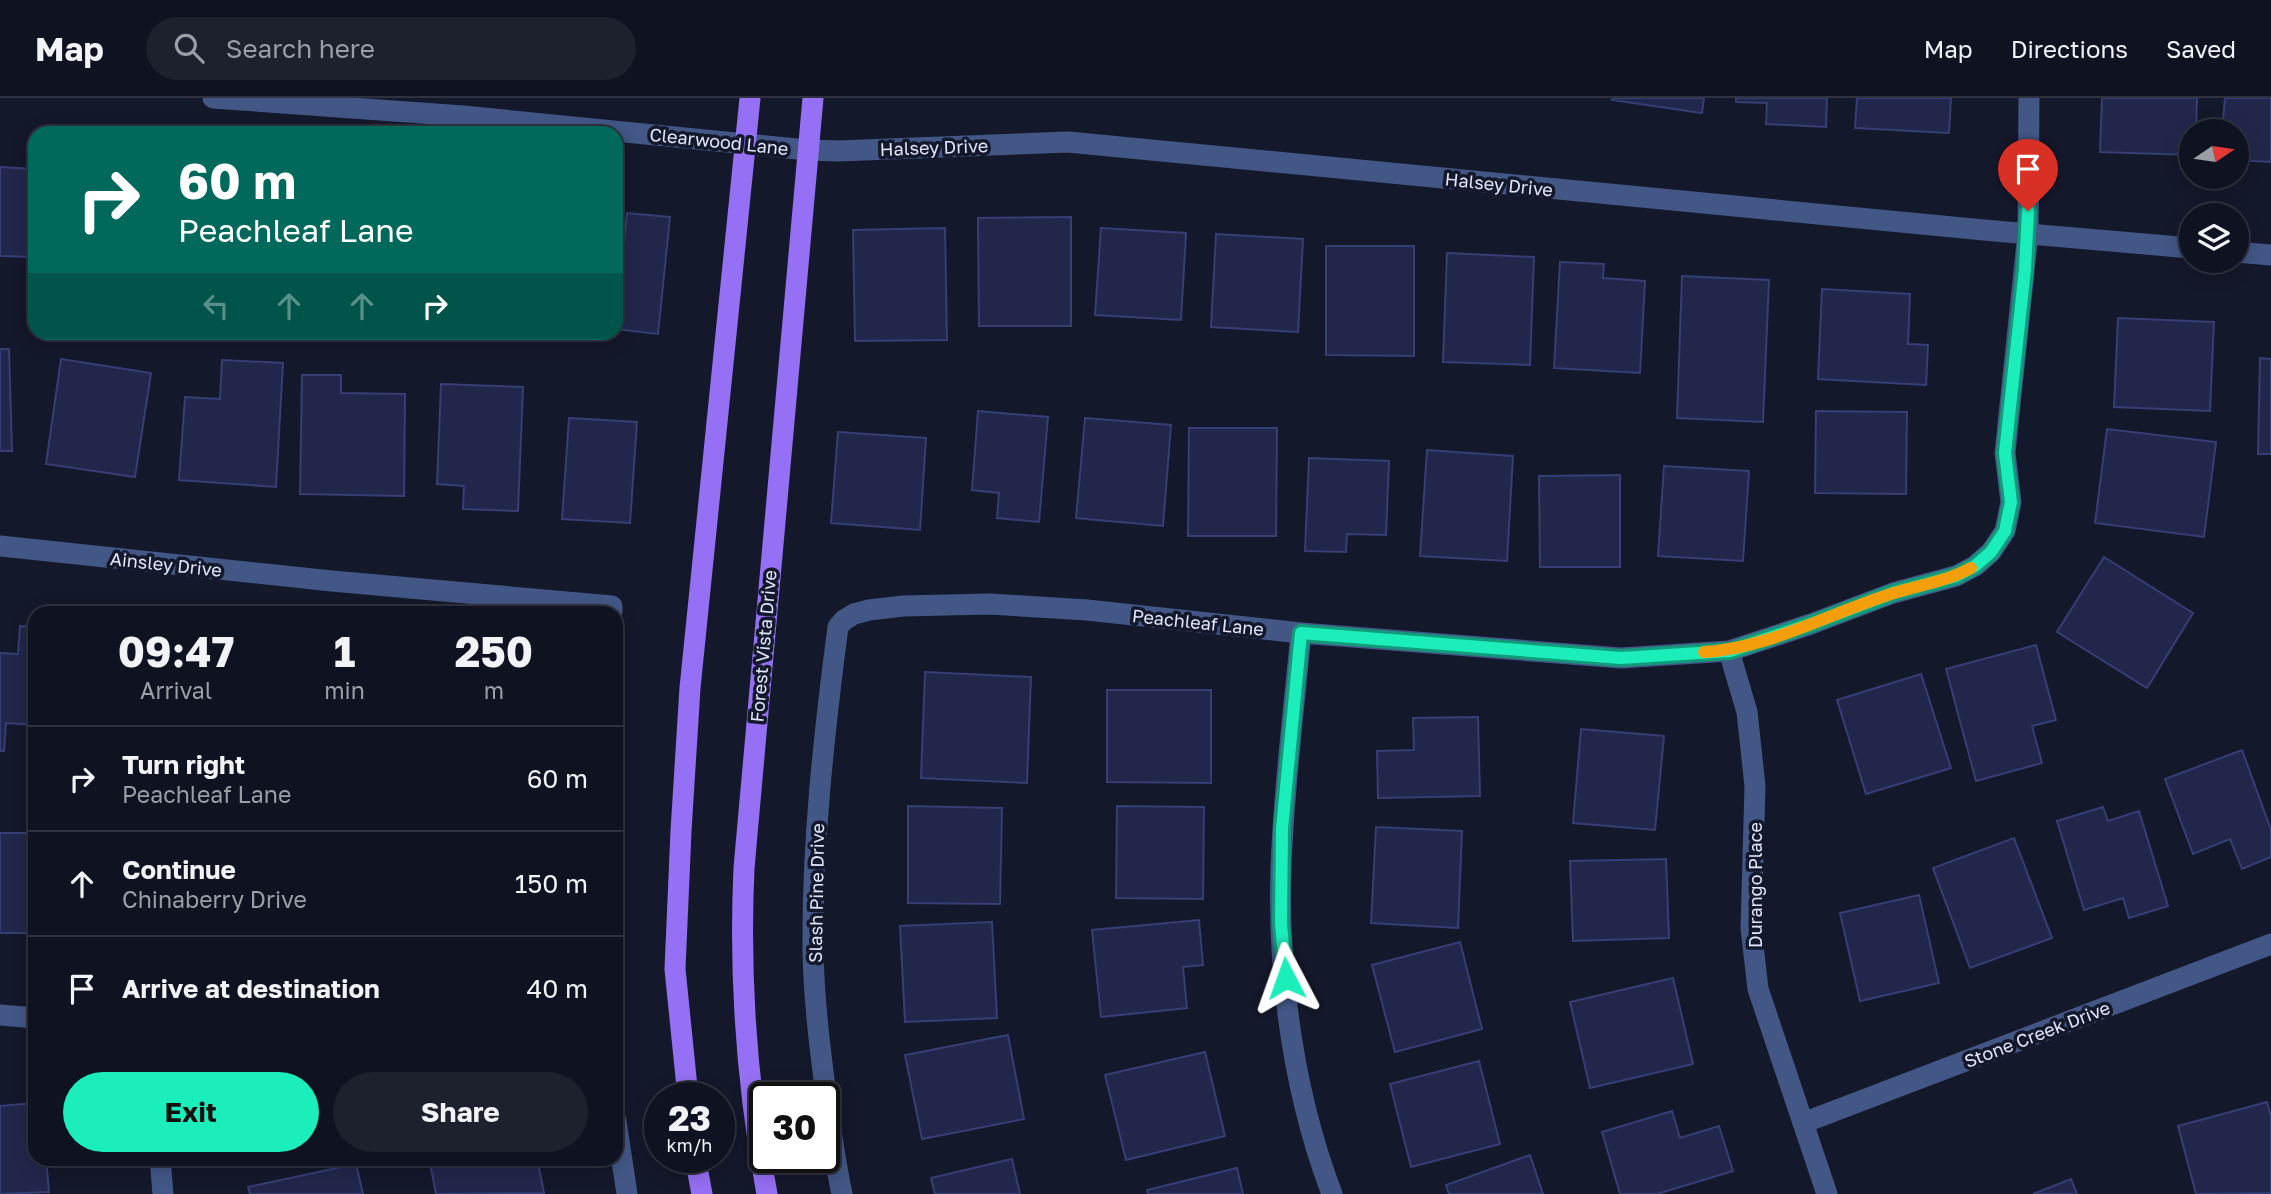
<!DOCTYPE html>
<style>
body{margin:0;font-family:"Golos Text",sans-serif;background:#1d202d;color:#f1f3f6;height:100vh;display:flex;flex-direction:column;font-size:26px;white-space:nowrap}
*{box-sizing:border-box;margin:0}
p{font-size:23px;color:#9b9ea5}
.icon{flex:none;width:38px;height:38px;fill:none;stroke:currentColor;stroke-width:2;stroke-linecap:round;stroke-linejoin:round}
.map{position:relative;flex:1;overflow:hidden}
.side{position:absolute;left:28px;top:508px;width:595px;height:560px;display:flex;flex-direction:column;background:#0f1220;border-radius:21px;box-shadow:0 4px 18px #0003,0 0 0 2px #2f323e}
.side>*{flex:none}
.hud{position:absolute;left:28px;top:28px;width:595px;height:214px;border-radius:21px;box-shadow:0 4px 18px #0003,0 0 0 2px #2f323e;background:#00695c;color:#fff;overflow:hidden}
.needle{width:46px;rotate:77deg}
.controls{position:absolute;left:2179px;top:21px;display:grid;gap:14px}
.controls a{display:grid;place-items:center;width:70px;height:70px;border-radius:50%;background:#0f1220;box-shadow:0 4px 18px #0003,0 0 0 2px #2f323e;font-size:35px}
.speed{position:absolute;left:644px;top:984px;display:flex;gap:14px;font-size:35px;font-weight:700;text-align:center}
.speed>*{display:grid;place-content:center;width:91px;height:91px;border-radius:50%;background:#0f1220;box-shadow:0 4px 18px #0003,0 0 0 2px #2f323e;line-height:1}
.speed small{font-size:18px;font-weight:400}
.speed .limit{border:4px solid #111;border-radius:10px;background:#fff;color:#111}
.pin{position:absolute;display:grid;place-items:center;width:60px;height:60px;color:#fff;margin:-72px -30px;border-radius:50% 50% 50% 0;rotate:-45deg;box-shadow:0 0 7px #0007}
.pin .icon{rotate:45deg}
.me{position:absolute;width:77px;margin:-38px;rotate:356deg;stroke-linejoin:round;filter:drop-shadow(0 0 5px #0008)}
.turn{display:flex;align-items:center;gap:24px;height:147px;padding:0 35px;font-size:32px}
.turn .icon{width:91px;height:91px;stroke-width:2.5}
.turn b{display:block;font-size:49px;line-height:60px}
.lanes{display:flex;align-items:center;height:66px;padding:0 35px;background:#0003;justify-content:center;gap:35px;direction:ltr}
.lanes .off{opacity:.35}
.eta{display:flex;justify-content:space-evenly;align-items:center;height:119px;text-align:center}
.eta b{font-size:42px;font-weight:700;line-height:49px}
.primary-button{display:flex;gap:14px;margin-top:auto;padding:14px 35px}
.primary-button a{flex:1;height:80px;border-radius:42px;background:#1beebb;color:#111;font-size:28px;font-weight:700;line-height:80px;text-align:center}
.primary-button a+a{background:#1d202d;color:#f1f3f6}
ul{padding:0;list-style:none}
li{display:flex;align-items:center;gap:21px;height:105px;padding:0 35px;border-top:2px solid #2f323e}
li div{flex:1}
li b{display:block;font-size:26px}
li em{font-style:normal}
header{display:flex;align-items:center;gap:42px;box-sizing:border-box;height:98px;padding:0 35px;background:#0f1220;border-bottom:2px solid #2f323e}
header strong{font-size:33px}
nav{display:flex;gap:38px;margin-inline-start:auto;font-size:24px}
.search{width:490px;height:63px;background:#1d202d;display:flex;align-items:center;gap:18px;box-sizing:border-box;padding:0 24px;border-radius:38px;color:#9b9ea5;font-size:26px}
.map>svg:first-child{display:block}
.building{fill:#21274b;stroke:#353e75;stroke-width:2}
.lines{fill:none;stroke-linecap:round;stroke-linejoin:round}
.minor{stroke:#425786;stroke-width:21}
.major{stroke:#9570f4;stroke-width:21}
.route-casing{stroke:#129b7a;stroke-width:18}
.route{stroke:#1beebb;stroke-width:12}
.slow{stroke:#f59e0b;stroke-width:12}
.labels{text-anchor:middle;dominant-baseline:central;stroke-width:7;stroke-linejoin:round;paint-order:stroke}
.street-label{font-size:18px;fill:#e0e6fd;stroke:#14182b}
</style>
<header>
<strong>Map</strong>
<div class="search"><svg class="icon" aria-label="search" viewBox="0 0 24 24"><circle cx="10" cy="10" r="6"/><path d="M15 15l6 6"/></svg>Search here</div>
<nav><a>Map</a><a>Directions</a><a>Saved</a></nav>
</header>
<div class="map">
<svg width="2271" height="1096" viewBox="0 0 2271 1096">
<rect width="100%" height="100%" fill="#14182b"/>
<g class="building">
<polygon points="1612,0 1704,0 1702,15 1612,2"/>
<polygon points="1736,0 1827,0 1826,29 1766,26 1767,5 1736,4"/>
<polygon points="1857,0 1951,0 1949,35 1855,30"/>
<polygon points="2102,0 2197,0 2196,33 2191,33 2191,57 2100,54"/>
<polygon points="2225,0 2271,0 2271,64 2236,62 2236,33 2222,33"/>
<polygon points="0,69 35,71 35,159 0,158"/>
<polygon points="627,115 670,119 658,236 616,231 616,155 623,156"/>
<polygon points="1071,119 1071,228 979,228 978,120"/>
<polygon points="945,130 947,242 855,243 853,132"/>
<polygon points="1101,130 1186,135 1181,222 1095,217"/>
<polygon points="1216,136 1303,141 1298,234 1211,229"/>
<polygon points="1326,148 1414,148 1414,258 1326,257"/>
<polygon points="1447,155 1534,159 1530,267 1443,264"/>
<polygon points="1560,164 1604,166 1603,180 1645,183 1640,275 1554,270"/>
<polygon points="1682,178 1769,182 1763,324 1677,320"/>
<polygon points="1822,191 1910,196 1908,246 1928,247 1926,287 1818,281"/>
<polygon points="2118,220 2214,224 2210,313 2114,309"/>
<polygon points="0,251 9,251 12,353 0,353"/>
<polygon points="2260,260 2271,261 2271,356 2258,356"/>
<polygon points="61,261 151,275 135,379 46,366"/>
<polygon points="222,262 283,265 276,389 179,382 185,299 220,301"/>
<polygon points="302,277 341,277 341,295 405,296 404,398 300,396"/>
<polygon points="441,286 523,289 518,413 463,411 464,388 437,386"/>
<polygon points="978,313 1048,319 1039,424 997,420 999,395 972,392"/>
<polygon points="1816,313 1907,314 1906,396 1815,395"/>
<polygon points="569,320 637,324 630,425 562,421"/>
<polygon points="1085,320 1171,327 1163,428 1076,420"/>
<polygon points="1189,330 1277,330 1276,438 1188,438"/>
<polygon points="2107,331 2216,344 2204,439 2095,425"/>
<polygon points="838,334 926,340 920,432 831,425"/>
<polygon points="1427,352 1513,358 1507,463 1420,458"/>
<polygon points="1309,360 1389,363 1386,437 1347,436 1346,454 1305,453"/>
<polygon points="1664,368 1749,373 1743,463 1658,458"/>
<polygon points="1620,377 1620,469 1540,469 1539,378"/>
<polygon points="2104,459 2193,515 2147,590 2057,534"/>
<polygon points="20,528 35,529 35,627 6,625 4,653 0,653 0,555 18,556"/>
<polygon points="2036,547 2056,622 2032,628 2042,665 1976,683 1946,571"/>
<polygon points="925,574 1031,579 1027,685 921,680"/>
<polygon points="1921,576 1951,670 1866,696 1837,602"/>
<polygon points="1107,592 1211,592 1211,685 1107,684"/>
<polygon points="1478,619 1480,698 1378,700 1377,653 1414,652 1413,620"/>
<polygon points="1581,631 1664,638 1655,732 1573,725"/>
<polygon points="2242,652 2271,732 2271,759 2242,771 2230,741 2193,756 2165,681"/>
<polygon points="908,708 1002,710 1000,806 908,805"/>
<polygon points="1117,708 1204,709 1203,801 1116,800"/>
<polygon points="2103,709 2108,723 2139,713 2168,808 2129,820 2123,800 2084,812 2057,723"/>
<polygon points="1376,729 1462,733 1458,830 1371,825"/>
<rect x="0" y="735" width="35" height="100"/>
<polygon points="2014,740 2052,840 1970,870 1933,770"/>
<polygon points="1666,761 1669,840 1573,843 1570,763"/>
<polygon points="1919,797 1939,885 1860,903 1840,815"/>
<polygon points="1199,822 1203,867 1183,869 1187,910 1101,919 1092,832"/>
<polygon points="992,824 997,920 905,924 900,828"/>
<polygon points="1460,844 1482,931 1395,954 1372,867"/>
<polygon points="1673,880 1693,966 1590,990 1570,904"/>
<polygon points="1008,937 1024,1021 922,1041 905,957"/>
<polygon points="1205,954 1225,1038 1126,1062 1105,977"/>
<polygon points="1479,963 1500,1046 1411,1069 1390,986"/>
<polygon points="2267,1004 2271,1018 2271,1095 2196,1096 2178,1028"/>
<polygon points="35,1005 35,1060 46,1060 49,1094 0,1096 0,1008"/>
<polygon points="1672,1013 1680,1040 1719,1028 1733,1073 1657,1096 1620,1096 1602,1034"/>
<polygon points="1530,1057 1543,1096 1449,1096 1446,1087"/>
<polygon points="429,1060 537,1060 544,1095 436,1096"/>
<polygon points="1012,1061 1020,1096 935,1096 931,1080"/>
<polygon points="356,1066 363,1096 250,1096 248,1089"/>
<polygon points="1237,1070 1243,1096 1148,1096 1147,1092"/>
<polygon points="2071,1081 2077,1096 2033,1096"/>
</g>
<g class="lines">
<g class="minor">
<polyline points="213,0 463,18 807,52 838,53 1068,44 1984,132 2191,150"/>
<polyline points="2236,154 2271,157"/>
<polyline points="0,448 332,483 612,508 612,514"/>
<path d="M1301,535C1295,600 1287,665 1283,731C1274,851 1289,983 1332,1096"/>
<polyline points="1729,553 1747,614 1755,688 1751,830 1758,891 1827,1096"/>
<polyline points="0,917 35,920"/>
<polyline points="616,1023 627,1096"/>
<polyline points="1803,1025 2271,846"/>
<polyline points="160,1060 163,1096"/>
<path d="M842,1096C836,1068 832,1040 828,1012C821,959 814,906 813,853C812,744 824,636 838,529L844,522L854,516L869,512L903,508L990,506L1087,512L1301,535L1621,560L1729,553L1811,526L1893,495L1956,478L1975,468L1991,454L2005,433L2011,404L2005,355L2028,135L2029,0"/>
</g>
<g class="major">
<polyline points="688,999 675,871 681,733 690,590 750,0"/>
<polyline points="695,1059 702,1096"/>
<path d="M767,1096C747,989 739,879 744,770L813,0"/>
</g>
</g>
<g class="lines">
<defs>
<polyline id="route" points="1286,880 1281,826 1282,731 1301,535 1621,560 1730,553 1811,526 1893,495 1956,478 1975,468 1991,454 2005,433 2011,404 2005,355 2025,171 2028,113"/>
</defs>
<use href="#route" class="route-casing"/>
<use href="#route" class="route"/>
<path class="slow" d="M1704,554C1771,550 1832,514 1894,495C1920,487 1947,483 1971,470"/>
</g>
<g class="labels">
<g class="street-label">
<text transform="translate(719 43) rotate(6)">Clearwood Lane</text>
<text transform="translate(934 49) rotate(-2)">Halsey Drive</text>
<text transform="translate(1499 86) rotate(6)">Halsey Drive</text>
<text transform="translate(166 466) rotate(6)">Ainsley Drive</text>
<text transform="translate(1198 524) rotate(6)">Peachleaf Lane</text>
<text transform="translate(763 548) rotate(-85)">Forest Vista Drive</text>
<text transform="translate(1755 787) rotate(-90)">Durango Place</text>
<text transform="translate(816 795) rotate(-89)">Slash Pine Drive</text>
<text transform="translate(2037 936) rotate(-21)">Stone Creek Drive</text>
</g>
</g>
</svg>
<div class="controls">
<a><svg class="needle" viewBox="-14 -14 28 28"><path d="M0-13l5 13h-10z" fill="#e53935"/><path d="M0 13l5-13h-10z" fill="#9b9ea5"/></svg></a>
<a><svg class="icon" aria-label="layers" viewBox="0 0 24 24"><path d="M12 4l9 5-9 5-9-5zM3 14l9 5 9-5"/></svg></a>
</div>
<div class="speed"><div>23<small>km/h</small></div><div class="limit">30</div></div>
<div class="pin" style="left:2028px;top:113px;background:#d93025"><svg class="icon" aria-label="arrive" viewBox="0 0 24 24"><path d="M6 21V4h12l-3 4 3 4H6"/></svg></div>
<svg class="me" style="left:1286px;top:880px" viewBox="-20 -20 40 40"><path d="M0-17L14 15 0 8-14 15z" fill="#1beebb" stroke="#fff" stroke-width="4"/></svg>
<div class="hud">
<div class="turn"><svg class="icon" aria-label="right" viewBox="0 0 24 24"><path d="M7 20v-9h11M14 6l5 5-5 5"/></svg><div><b>60 m</b>Peachleaf Lane</div></div>
<div class="lanes"><svg class="icon off" aria-label="left" viewBox="0 0 24 24"><path d="M17 20v-9H6M10 6l-5 5 5 5"/></svg><svg class="icon off" aria-label="ahead" viewBox="0 0 24 24"><path d="M12 20V5M6 11l6-6 6 6"/></svg><svg class="icon off" aria-label="ahead" viewBox="0 0 24 24"><path d="M12 20V5M6 11l6-6 6 6"/></svg><svg class="icon" aria-label="right" viewBox="0 0 24 24"><path d="M7 20v-9h11M14 6l5 5-5 5"/></svg></div>
</div>
<section class="side">
<div class="eta">
<div><b>09:47</b><p>Arrival</p></div>
<div><b>1</b><p>min</p></div>
<div><b>250</b><p>m</p></div>
</div>
<ul>
<li><svg class="icon" aria-label="right" viewBox="0 0 24 24"><path d="M7 20v-9h11M14 6l5 5-5 5"/></svg><div><b>Turn right</b><p>Peachleaf Lane</p></div><em>60 m</em></li>
<li><svg class="icon" aria-label="ahead" viewBox="0 0 24 24"><path d="M12 20V5M6 11l6-6 6 6"/></svg><div><b>Continue</b><p>Chinaberry Drive</p></div><em>150 m</em></li>
<li><svg class="icon" aria-label="arrive" viewBox="0 0 24 24"><path d="M6 21V4h12l-3 4 3 4H6"/></svg><div><b>Arrive at destination</b></div><em>40 m</em></li>
</ul>
<div class="primary-button"><a>Exit</a><a>Share</a></div>
</section>
</div>
